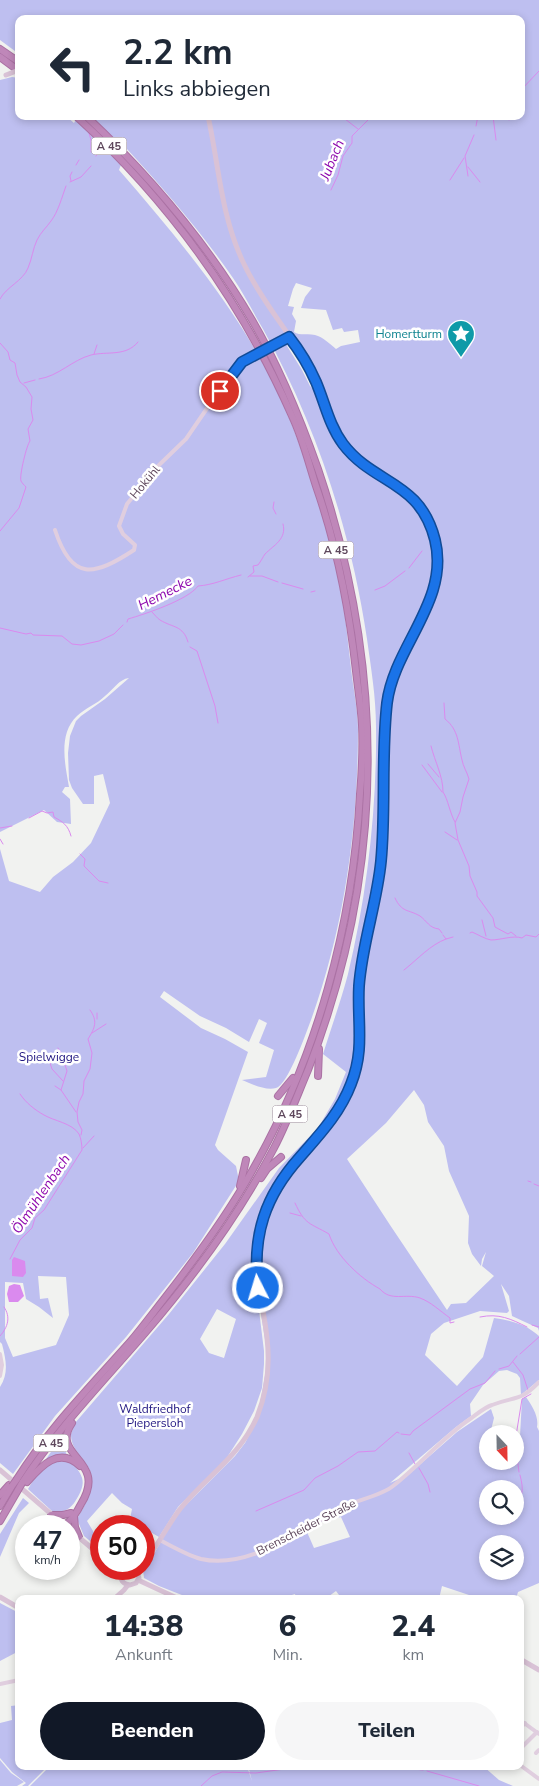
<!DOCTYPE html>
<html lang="de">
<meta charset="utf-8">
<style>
body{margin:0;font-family:"Nunito Sans",sans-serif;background:#f6f6f7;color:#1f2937;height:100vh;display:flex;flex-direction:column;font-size:19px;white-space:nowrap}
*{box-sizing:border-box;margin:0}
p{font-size:16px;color:#747a83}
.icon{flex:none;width:28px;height:28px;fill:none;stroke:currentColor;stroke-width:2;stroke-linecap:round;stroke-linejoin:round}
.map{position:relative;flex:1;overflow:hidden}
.sheet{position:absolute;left:15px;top:1595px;width:509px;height:175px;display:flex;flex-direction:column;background:#fff;border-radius:10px;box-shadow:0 2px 8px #0003}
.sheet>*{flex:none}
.top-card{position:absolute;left:15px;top:15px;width:510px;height:105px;border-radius:10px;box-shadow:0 2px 8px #0003;background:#fff;color:#1f2937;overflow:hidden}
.needle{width:32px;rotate:158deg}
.fabs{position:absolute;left:479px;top:1425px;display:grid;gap:10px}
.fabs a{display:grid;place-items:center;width:45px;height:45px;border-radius:50%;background:#fff;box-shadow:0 2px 8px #0003;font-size:25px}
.speed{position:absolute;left:15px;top:1515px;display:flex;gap:10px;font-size:25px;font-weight:700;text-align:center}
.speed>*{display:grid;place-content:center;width:65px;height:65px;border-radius:50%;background:#fff;box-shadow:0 2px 8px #0003;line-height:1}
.speed small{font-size:12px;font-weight:400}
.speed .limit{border:8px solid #d22;background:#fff;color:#111}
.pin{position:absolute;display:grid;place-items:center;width:42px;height:42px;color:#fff;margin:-21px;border:2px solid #fff;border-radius:50%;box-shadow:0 1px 5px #0007}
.me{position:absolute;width:55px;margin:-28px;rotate:355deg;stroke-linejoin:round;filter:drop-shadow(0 0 4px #0008)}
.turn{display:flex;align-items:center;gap:18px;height:105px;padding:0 25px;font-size:22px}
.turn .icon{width:65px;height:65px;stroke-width:2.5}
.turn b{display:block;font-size:35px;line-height:42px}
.eta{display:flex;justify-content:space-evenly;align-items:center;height:85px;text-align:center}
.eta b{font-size:30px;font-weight:800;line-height:35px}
.action{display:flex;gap:10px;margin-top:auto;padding:10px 25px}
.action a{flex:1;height:58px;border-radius:30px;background:#111827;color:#fff;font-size:20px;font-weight:800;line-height:58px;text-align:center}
.action a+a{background:#f6f6f7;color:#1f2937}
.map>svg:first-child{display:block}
.green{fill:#bebff0;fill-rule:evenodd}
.water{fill:#da8aee}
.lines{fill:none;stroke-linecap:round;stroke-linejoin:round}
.stream{stroke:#da8aee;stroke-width:1}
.motorway-casing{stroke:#ab72a4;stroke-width:8}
.minor{stroke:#e0cedf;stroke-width:4}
.secondary{stroke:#d9c2d6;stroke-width:5}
.motorway{stroke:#bf87b9;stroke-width:6}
.motorway-bridge-casing{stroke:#ab72a4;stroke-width:8;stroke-linecap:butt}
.minor-bridge{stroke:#e0cedf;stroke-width:4}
.secondary-bridge{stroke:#d9c2d6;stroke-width:5}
.motorway-bridge{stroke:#bf87b9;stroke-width:6}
.route-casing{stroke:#114b97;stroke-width:12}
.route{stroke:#1a73e8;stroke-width:9}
.labels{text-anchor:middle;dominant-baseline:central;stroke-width:5;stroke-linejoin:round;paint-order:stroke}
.shield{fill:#fff;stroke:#8e7e8d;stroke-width:1}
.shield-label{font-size:11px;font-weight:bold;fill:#5e475c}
.culture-label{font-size:12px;fill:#0d838f;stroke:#fff;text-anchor:end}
.street-label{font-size:12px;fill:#5e475c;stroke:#fff}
.park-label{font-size:12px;fill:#201681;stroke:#fff}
.water-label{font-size:14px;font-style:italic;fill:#8e0aae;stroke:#fff}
</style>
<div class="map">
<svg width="539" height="1786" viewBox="0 0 539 1786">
<rect width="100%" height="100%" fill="#f1f2f0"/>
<g class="green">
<path d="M0,0H539V1331L538,1328L512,1316L509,1296L501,1284L509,1311L507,1313L480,1311L444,1323L431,1334L425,1355L457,1386L483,1357L494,1318C510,1320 527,1325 539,1336V1380L521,1395L520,1378L517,1374L507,1370L499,1371L483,1385L470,1404L471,1416L456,1427L390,1483L408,1475L457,1432L491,1409L494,1418L490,1434H488V1461H515V1438L520,1436L522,1399L526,1397C532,1406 539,1416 537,1427L539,1431V1583L518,1592L516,1599H481L442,1586L439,1599H342L336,1591L325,1599H296L295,1594L279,1599H192L159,1586L144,1578L143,1570L150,1561L172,1522L181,1510L235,1456L245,1443L257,1420L268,1359L259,1301L258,1302L264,1351V1364L262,1388L254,1411L242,1434L226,1459L178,1507L159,1537L145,1529L143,1523L141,1526H130L129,1524L132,1509L122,1503L112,1493L87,1521L96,1536L101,1541V1550L84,1536L77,1519C84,1506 92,1494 92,1479C92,1463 70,1452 71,1434C72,1431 74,1426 75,1423L169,1314L225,1244L279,1168L318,1128L335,1099L346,1072L323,1054C331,1028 341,1001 348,974C367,895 377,809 376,727C376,697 371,668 367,639C351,531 316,424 263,329C253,312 244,294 233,278C202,233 165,190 127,149L119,170C190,252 262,338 298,441C316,491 333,543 342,596C346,620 348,644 351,668C353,688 358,709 358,730C358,828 344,928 311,1020C306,1033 288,1085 276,1088C266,1091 251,1084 242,1080L266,1077L274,1050L259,1043L267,1023L259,1019L249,1042L226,1028L200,1016L164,991L160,997L201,1028L225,1039L248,1052L215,1145L218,1150L236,1166L239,1181L193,1253L126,1337L55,1416L13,1474L0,1463V1387C9,1373 6,1360 2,1344L0,1342V849L9,881L40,892L53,877L73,862L91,843L110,803L103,774L94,776V804H83L72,788L69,780L68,753L70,736L76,721L81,716L105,699L129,678C119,679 113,690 105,696C97,704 85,708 77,716C58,734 65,764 69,787H65L62,792L70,799L71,824L57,822L44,810L0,832V80L12,77L19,78V116H66L74,123L78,116H521V19H19V54L0,40ZM296,283L312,288L305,297L301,308L326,310L333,330L342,328L344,332L358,330L360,342L341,346L336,349C330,344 323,337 315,335C308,333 300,336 294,332L296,321L292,314L294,307L288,306L293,289ZM289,340L310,373L317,393L310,386L302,370L287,346ZM414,1090L424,1105L428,1122L444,1146L449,1171L469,1216L468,1243L472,1254L481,1266L482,1259L486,1252L482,1266L494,1276L466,1303L451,1304L447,1310L390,1225L347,1159L386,1123ZM38,1276L66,1277L69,1315L56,1345L13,1357L5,1338V1282L23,1283L26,1299L39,1307L53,1318L48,1298L40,1299ZM217,1309L236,1319L224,1358L209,1353L200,1339ZM488,1489H515V1516H488ZM341,1517L350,1537L314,1548L307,1532L258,1556L256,1550L310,1524ZM488,1544H515V1571H488Z"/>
<path d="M63,1435C64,1441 64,1450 67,1455C78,1473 91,1477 76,1500C70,1510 64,1512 53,1512L28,1489L46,1459Z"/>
<polygon points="23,1498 29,1503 19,1513 0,1557 0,1534"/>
<polygon points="0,1603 19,1613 19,1651 0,1661"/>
<polygon points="19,1705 19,1766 48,1766 28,1786 22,1786 26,1783 12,1772 0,1758 0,1723 12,1720 11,1706"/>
<polygon points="0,1760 11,1773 24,1782 17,1786 0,1786"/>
<polygon points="50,1766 247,1766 252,1781 248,1766 483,1766 499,1780 513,1786 30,1786"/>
</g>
<g class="water">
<polygon points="14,1257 25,1261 26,1273 23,1277 12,1276 12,1260"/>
<polygon points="14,1284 20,1285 24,1296 18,1302 9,1302 7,1294 9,1286"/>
</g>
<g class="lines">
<g class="stream">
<polyline points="521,90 539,71"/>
<polyline points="493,116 496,140"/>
<polyline points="345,119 358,129"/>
<polyline points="509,120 509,116"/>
<polyline points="476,126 478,116"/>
<polyline points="89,133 91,140 91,152"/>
<polyline points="96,156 101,148"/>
<polyline points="76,165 79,160"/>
<polyline points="468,167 480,182"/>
<polyline points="468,176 465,156 474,135"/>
<polyline points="450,180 464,158"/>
<polyline points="71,181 70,176 72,172"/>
<polyline points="70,182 81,177 91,166"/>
<polyline points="331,190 338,175 343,156 352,143 352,136 372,116"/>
<path d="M0,299C6,287 23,281 28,268C32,259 33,248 37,240C41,232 46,228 51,221C58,212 62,197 66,186"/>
<path d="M0,343L8,352L10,360L15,363L17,375L20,382L26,387L32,397L31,409L33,420L28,429L30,441C27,444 19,476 21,481C22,483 24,485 26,487L19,508L0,531"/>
<polyline points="94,354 97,345"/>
<path d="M39,379C59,376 72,360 91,355C107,351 126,357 138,342"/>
<polyline points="24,383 35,380"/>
<polyline points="274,502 273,508 276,514"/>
<polyline points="409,568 422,551"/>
<polyline points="250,576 262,576 278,582"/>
<path d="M248,577L254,572L253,566L258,565C261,561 263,557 265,554C274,545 287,539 283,524"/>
<polyline points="282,583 303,589"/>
<polyline points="375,590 385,586 405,571"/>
<polyline points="311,592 315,591"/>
<path d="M152,612C155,615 157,618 160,620C173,628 183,625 188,642"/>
<path d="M127,622L128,619C145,614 188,600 198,586C213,585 225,579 241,575"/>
<polyline points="0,628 26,634 31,633 33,635 62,636 72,644 81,645 99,641 114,634 123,625"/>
<polyline points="190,647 197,651 215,706 218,723"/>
<path d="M444,703L445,719C459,730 458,744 462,760C463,766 467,772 469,779L463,797L460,812L455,823L458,840L469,866L470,876L477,892V896L493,918L495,927L508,934L511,932L516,936"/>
<path d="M431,746C435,762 443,776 443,792C448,799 450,814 455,822"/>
<polyline points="428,764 439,777"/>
<polyline points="422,765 442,792"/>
<path d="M29,818L42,811L47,813L53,812L54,817C63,822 68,825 71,836"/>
<polyline points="0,828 12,826"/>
<polyline points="445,832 457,840"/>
<polyline points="0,839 3,844"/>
<polyline points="80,854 85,859 84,866 99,881 108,883"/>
<path d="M395,898C402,913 408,909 420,916C427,921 429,928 439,929L442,933"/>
<polyline points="482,920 486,936"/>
<path d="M470,933L472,932C477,934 485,939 491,940C501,940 513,935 522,938L526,935L536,937L539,934"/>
<polyline points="443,935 446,939 453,937"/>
<path d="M404,970C418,959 430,945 446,939"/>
<polyline points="97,1019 97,1013"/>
<polyline points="92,1033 106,1024"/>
<polyline points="58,1048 61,1053 67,1071 61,1090 76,1112"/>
<polyline points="48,1057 52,1069 63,1081"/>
<polyline points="55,1086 61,1090"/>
<path d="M81,1135L82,1130L78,1122L77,1112L79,1102L83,1094L84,1081L90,1069L92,1053L88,1039C95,1028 98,1021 90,1010"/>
<polyline points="83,1148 94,1136"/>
<polyline points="528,1181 531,1182"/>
<polyline points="534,1184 539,1186"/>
<path d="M295,1203C305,1225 310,1223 329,1234C336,1256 360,1278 380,1289C391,1302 405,1293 420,1298C431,1302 440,1311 450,1318V1323L454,1322"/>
<polyline points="290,1213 301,1216"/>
<path d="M10,1259L20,1240L32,1228L35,1218L44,1210L82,1150C82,1145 81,1138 79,1134C72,1123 54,1121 44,1115C35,1110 26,1103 20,1094"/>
<path d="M480,1317C499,1313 511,1319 527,1327"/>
<polyline points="532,1325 539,1327"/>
<path d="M0,1336C8,1327 11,1317 4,1307"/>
<polyline points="520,1354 539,1337"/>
<polyline points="513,1362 523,1375 528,1390"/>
<polyline points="499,1369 509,1366 517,1356"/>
<polyline points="401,1434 410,1435 413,1431 470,1389 485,1383 495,1371"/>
<polyline points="409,1453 415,1464"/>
<polyline points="419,1468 428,1484 430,1492"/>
<polyline points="519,1472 515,1442 522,1399 531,1394"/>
<path d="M515,1508C523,1494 524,1491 520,1475"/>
<polyline points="256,1511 304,1490 315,1478 338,1466 358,1452 375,1451 397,1432 399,1433"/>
<polyline points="511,1516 511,1523"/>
<polyline points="385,1766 423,1770"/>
<polyline points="427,1771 479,1786"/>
<polyline points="201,1786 212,1776 222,1772 256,1773 306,1766"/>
</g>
<defs>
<g id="motorway">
<polyline points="0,49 19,62"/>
<polyline points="0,57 19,71"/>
<polyline points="318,1076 319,1049"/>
<polyline points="278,1096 293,1078"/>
<polyline points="261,1178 267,1169 281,1157"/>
<polyline points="240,1186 246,1160"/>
<path d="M17,1479C49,1428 91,1386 130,1342C142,1328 153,1313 164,1299C196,1258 227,1216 252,1171C317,1057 353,925 360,794C362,771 363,748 362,725C361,707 358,689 356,671C349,607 338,550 317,489C309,465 303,439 292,416C241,300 170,202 76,116"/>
<path d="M27,1482C41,1466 59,1446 80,1466"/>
<path d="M22,1483C57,1429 103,1382 145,1333C194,1276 239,1215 274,1148C287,1123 297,1096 308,1070C385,872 386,670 318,469C300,418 280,368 252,320C207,243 151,177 86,116"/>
<polyline points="0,1495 9,1485"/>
<polyline points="0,1506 12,1486"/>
<polyline points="51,1515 63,1515 71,1513"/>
<polyline points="74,1516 75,1527 79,1537"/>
<polyline points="0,1521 18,1490"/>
<path d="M64,1525C72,1521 77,1512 81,1504C109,1459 49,1457 72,1423"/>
</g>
</defs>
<use href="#motorway" class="motorway-casing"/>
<g class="minor">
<polyline points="279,342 289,337"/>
<path d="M55,530C72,582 94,576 134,550L135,545L123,534L119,526L127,504L158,466L186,439L210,404L245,360"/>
<polyline points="0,1354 2,1365 0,1376"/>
<path d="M160,1540C173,1547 187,1555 201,1559C249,1570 301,1530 341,1508C356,1500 381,1496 393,1486C420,1465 442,1438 470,1419C477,1414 485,1407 492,1405C515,1396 520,1402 539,1382"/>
<polyline points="0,1684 19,1680"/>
<polyline points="520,1720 539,1734"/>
<polyline points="520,1728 525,1723"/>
<polyline points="523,1746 537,1732"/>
<polyline points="536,1753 539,1750"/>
<polyline points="520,1765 539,1779"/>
</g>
<g class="secondary">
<polyline points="0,1470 65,1526"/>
<polyline points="69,1529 101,1556"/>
<path d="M144,1562C158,1546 167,1526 180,1509C207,1476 239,1457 257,1417C267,1392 270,1364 267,1338C263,1300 250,1264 260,1226C276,1167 334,1135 354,1078C365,1045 356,1015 359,982C364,942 377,903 381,863C386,809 380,755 387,702C395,646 449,602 436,543C421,478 371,485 340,440C325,418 322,390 308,366C289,331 261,301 244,264C221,217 219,166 208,116"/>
<path d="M123,1569C118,1576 121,1584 130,1585L136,1583L139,1578L136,1569"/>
<polyline points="138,1580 179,1599"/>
<polyline points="0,1597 19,1608"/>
<polyline points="114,1599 124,1590 128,1585"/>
<polyline points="520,1659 539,1670"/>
</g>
<use href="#motorway" class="motorway"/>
<defs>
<g id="motorway-bridge">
<polyline points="12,1486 17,1479"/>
<polyline points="18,1490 22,1483"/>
</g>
</defs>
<use href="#motorway-bridge" class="motorway-bridge-casing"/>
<polyline class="minor-bridge" points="245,360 279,342"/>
<polyline class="secondary-bridge" points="6,75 19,70"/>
<use href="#motorway-bridge" class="motorway-bridge"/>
</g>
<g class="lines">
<defs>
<path id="route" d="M220,391L242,362L289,337C300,351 309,366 316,382C325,403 329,425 343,444C374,485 420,480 435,540C450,601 394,646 387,703C381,756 386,809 381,861C377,903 362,944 359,986C357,1022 365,1049 351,1084C340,1113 320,1134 300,1157C265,1196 252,1235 258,1288"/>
</defs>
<use href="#route" class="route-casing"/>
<use href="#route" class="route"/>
</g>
<defs>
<symbol id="sight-pin" viewBox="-11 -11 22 30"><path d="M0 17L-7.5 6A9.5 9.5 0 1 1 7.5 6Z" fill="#0f9aa8" stroke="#fff"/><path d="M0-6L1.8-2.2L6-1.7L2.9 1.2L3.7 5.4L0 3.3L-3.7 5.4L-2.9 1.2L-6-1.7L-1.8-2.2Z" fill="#fff"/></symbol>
</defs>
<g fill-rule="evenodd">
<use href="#sight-pin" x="445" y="318" width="32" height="43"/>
</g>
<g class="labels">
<g class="shield">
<rect x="91.5" y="137.5" width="35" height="17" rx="4"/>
<rect x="318.5" y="541.5" width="35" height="17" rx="4"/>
<rect x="272.5" y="1105.5" width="35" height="17" rx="4"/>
<rect x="33.5" y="1434.5" width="35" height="17" rx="4"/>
</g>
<g class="shield-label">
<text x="109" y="146">A 45</text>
<text x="336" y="550">A 45</text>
<text x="290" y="1114">A 45</text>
<text x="51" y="1443">A 45</text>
</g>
<g class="culture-label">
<text x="442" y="334">Homertturm</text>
</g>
<g class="street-label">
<text transform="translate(145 482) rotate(-50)">Hokühl</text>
<text transform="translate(306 1527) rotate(-27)">Brenscheider Straße</text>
</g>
<g class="park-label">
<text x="49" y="1057">Spielwigge</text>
<text x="155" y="1409">Waldfriedhof<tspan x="155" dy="14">Piepersloh</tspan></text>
</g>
<g class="water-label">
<text transform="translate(332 160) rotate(-68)">Jubach</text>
<text transform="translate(165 593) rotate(-27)">Hemecke</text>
<text transform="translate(41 1194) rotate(-56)">Ölmühlenbach</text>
</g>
</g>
</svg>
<div class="fabs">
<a><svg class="needle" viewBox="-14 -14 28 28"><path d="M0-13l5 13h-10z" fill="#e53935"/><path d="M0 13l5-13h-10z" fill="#747a83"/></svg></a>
<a><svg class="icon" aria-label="search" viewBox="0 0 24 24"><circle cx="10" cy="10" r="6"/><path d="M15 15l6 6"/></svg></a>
<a><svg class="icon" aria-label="layers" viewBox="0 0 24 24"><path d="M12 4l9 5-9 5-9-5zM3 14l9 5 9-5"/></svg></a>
</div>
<div class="speed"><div>47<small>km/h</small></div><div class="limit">50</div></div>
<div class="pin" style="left:220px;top:391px;background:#d93025"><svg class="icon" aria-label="arrive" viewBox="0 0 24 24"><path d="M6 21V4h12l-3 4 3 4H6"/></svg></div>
<svg class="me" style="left:258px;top:1288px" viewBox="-20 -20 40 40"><circle r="17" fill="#1a73e8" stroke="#fff" stroke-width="3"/><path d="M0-11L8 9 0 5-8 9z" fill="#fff"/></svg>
<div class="top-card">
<div class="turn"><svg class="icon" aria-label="left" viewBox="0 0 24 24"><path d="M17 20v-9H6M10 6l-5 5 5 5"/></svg><div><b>2.2 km</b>Links abbiegen</div></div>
</div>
<section class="sheet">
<div class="eta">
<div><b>14:38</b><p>Ankunft</p></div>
<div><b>6</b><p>Min.</p></div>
<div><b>2.4</b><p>km</p></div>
</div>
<div class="action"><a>Beenden</a><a>Teilen</a></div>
</section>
</div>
